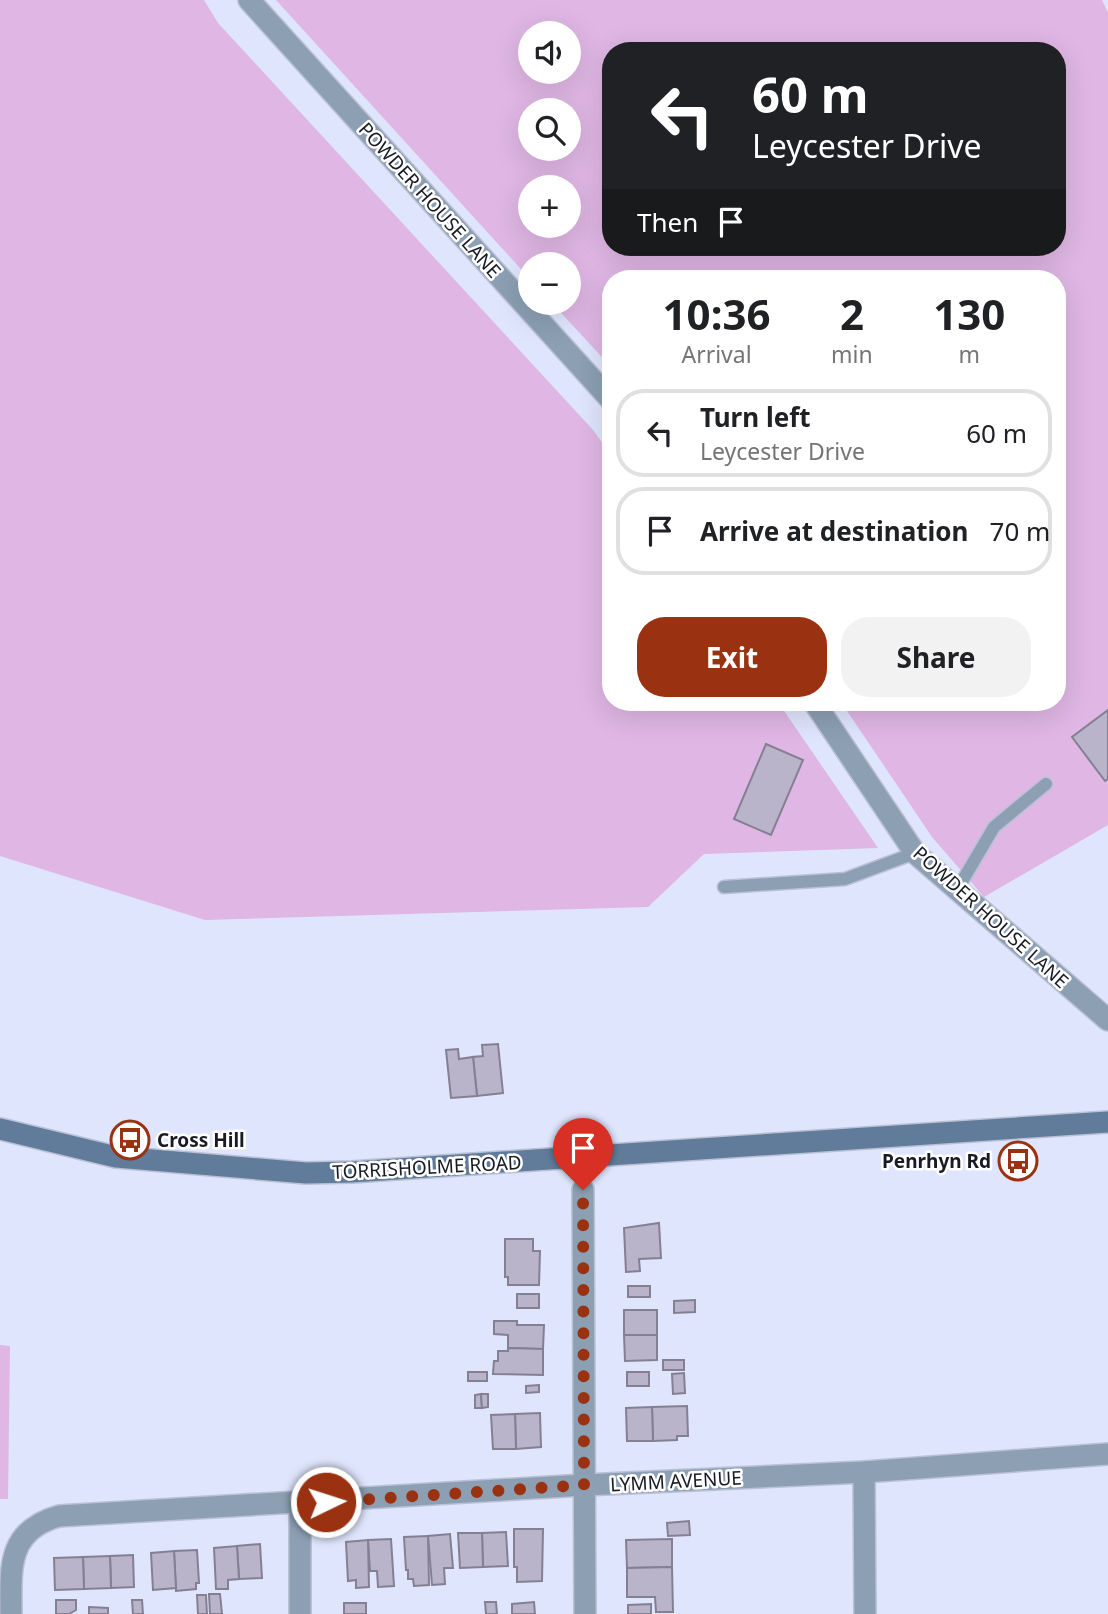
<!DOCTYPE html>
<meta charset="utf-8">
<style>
body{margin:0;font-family:"Noto Sans",sans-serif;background:#f2f2f2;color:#202124;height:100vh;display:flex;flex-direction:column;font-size:26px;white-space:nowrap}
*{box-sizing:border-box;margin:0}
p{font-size:23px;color:#757577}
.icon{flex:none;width:38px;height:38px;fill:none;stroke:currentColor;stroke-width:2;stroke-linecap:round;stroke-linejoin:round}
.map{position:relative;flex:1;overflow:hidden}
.panel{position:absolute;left:602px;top:270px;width:464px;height:441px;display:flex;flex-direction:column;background:#fff;border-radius:28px;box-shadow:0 7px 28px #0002}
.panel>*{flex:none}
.guide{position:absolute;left:602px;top:42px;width:464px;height:214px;border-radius:28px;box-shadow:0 7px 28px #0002;background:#202124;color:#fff;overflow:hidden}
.fabs{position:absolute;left:518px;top:21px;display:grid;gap:14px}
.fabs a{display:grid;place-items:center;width:63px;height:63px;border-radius:50%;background:#fff;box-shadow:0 7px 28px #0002;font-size:35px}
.pin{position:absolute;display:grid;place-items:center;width:60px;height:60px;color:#fff;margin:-72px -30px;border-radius:50% 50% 50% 0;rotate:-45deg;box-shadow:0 0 7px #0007}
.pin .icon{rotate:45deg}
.me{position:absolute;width:77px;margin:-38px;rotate:86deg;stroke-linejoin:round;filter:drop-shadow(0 0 5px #0008)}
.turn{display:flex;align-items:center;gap:24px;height:147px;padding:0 35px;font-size:32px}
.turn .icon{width:91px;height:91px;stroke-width:2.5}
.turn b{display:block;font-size:49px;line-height:60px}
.then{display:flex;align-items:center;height:66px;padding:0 35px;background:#0003;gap:14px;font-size:26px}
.eta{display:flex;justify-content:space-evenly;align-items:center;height:119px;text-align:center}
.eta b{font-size:42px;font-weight:700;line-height:49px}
.cta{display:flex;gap:14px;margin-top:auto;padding:14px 35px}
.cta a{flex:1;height:80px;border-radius:28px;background:#9a3212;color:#fff;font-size:28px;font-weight:700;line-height:80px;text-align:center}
.cta a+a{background:#f2f2f2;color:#202124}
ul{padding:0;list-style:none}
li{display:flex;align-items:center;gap:21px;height:88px;margin:0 14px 10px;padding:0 21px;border:4px solid #e0e0e0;border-radius:28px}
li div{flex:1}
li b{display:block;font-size:26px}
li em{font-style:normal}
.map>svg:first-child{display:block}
.green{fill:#dfb6e4;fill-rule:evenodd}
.building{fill:#bab4ca;stroke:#857f94;stroke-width:2}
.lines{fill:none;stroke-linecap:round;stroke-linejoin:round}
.lane-casing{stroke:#bbc1d5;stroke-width:15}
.street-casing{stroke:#bbc1d5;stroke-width:24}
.secondary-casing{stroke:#bbc1d5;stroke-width:24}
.lane{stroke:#8c9fb3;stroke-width:12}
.street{stroke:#8c9fb3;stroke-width:21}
.secondary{stroke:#607c9a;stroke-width:21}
.route{stroke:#9a3212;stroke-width:12;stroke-dasharray:0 21.6}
.labels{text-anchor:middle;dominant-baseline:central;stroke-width:5;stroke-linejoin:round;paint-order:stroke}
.street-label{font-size:19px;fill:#191b24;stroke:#fff}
.poi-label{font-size:19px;font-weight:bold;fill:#191b24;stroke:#fff;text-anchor:start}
</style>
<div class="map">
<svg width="1108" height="1614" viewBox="0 0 1108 1614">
<rect width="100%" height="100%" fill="#dfe5fc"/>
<g class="green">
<polygon points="0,0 204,0 218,23 594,431 611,456 611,702 778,702 878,848 704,854 648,907 205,920 0,856"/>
<path d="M276,0H1102L1108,13V825L984,897L932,837L841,702H1057V278H611V367L552,303H569V264H530V279ZM530,33H569V72H530ZM611,51H1057V247H611ZM530,110H569V149H530ZM530,187H569V226H530Z"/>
<polygon points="0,1345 10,1346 8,1499 0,1499"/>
</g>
<g class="building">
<polygon points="1108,710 1108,779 1105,781 1072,737"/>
<polygon points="766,744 803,760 771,835 734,819"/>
<polygon points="498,1044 503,1093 477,1096 473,1057 483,1056 482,1045"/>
<polygon points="458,1049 459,1059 473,1057 477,1096 451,1098 446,1050"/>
<polygon points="659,1223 661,1258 639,1259 640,1271 626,1272 624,1228"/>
<polygon points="505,1239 533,1239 533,1251 540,1251 539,1285 508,1285 508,1277 505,1277"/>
<rect x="628" y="1286" width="22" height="11"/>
<rect x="517" y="1294" width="22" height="14"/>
<polygon points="695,1300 695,1312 674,1313 674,1301"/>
<rect x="624" y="1310" width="33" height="25"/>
<polygon points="494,1321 517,1321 517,1325 544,1325 543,1349 508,1348 508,1335 494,1334"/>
<polygon points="624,1335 657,1335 657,1360 625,1361"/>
<polygon points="508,1348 543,1349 543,1375 493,1374 494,1361 498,1361 498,1351 508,1351"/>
<rect x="663" y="1360" width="21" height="10"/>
<rect x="468" y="1372" width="19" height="9"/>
<rect x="627" y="1372" width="22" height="14"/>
<polygon points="684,1373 685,1393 673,1394 672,1374"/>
<polygon points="539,1385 539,1392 526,1393 526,1386"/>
<polygon points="481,1394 482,1408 475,1408 475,1395"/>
<polygon points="481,1394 488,1394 488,1407 482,1408"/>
<polygon points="687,1406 688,1436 677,1436 677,1440 653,1441 652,1407"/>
<polygon points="652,1407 653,1441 627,1441 626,1408"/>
<polygon points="540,1413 541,1447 516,1449 515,1414"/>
<polygon points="515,1414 516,1449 493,1449 491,1415"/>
<polygon points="689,1521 690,1535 668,1536 667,1523"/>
<polygon points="514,1529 543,1529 542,1581 517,1582 517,1567 514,1567"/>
<polygon points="506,1532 508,1566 483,1567 482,1533"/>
<polygon points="458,1533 482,1533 483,1567 460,1568"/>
<polygon points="450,1534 453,1568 444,1568 445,1584 432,1585 428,1536"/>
<polygon points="428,1536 429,1585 414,1586 413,1579 408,1579 408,1570 406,1570 404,1537"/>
<polygon points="391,1539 394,1586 378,1587 377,1571 370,1571 368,1540"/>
<polygon points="672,1539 672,1567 627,1568 626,1540"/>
<polygon points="368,1540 369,1587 356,1588 356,1580 348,1581 346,1542"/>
<polygon points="260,1544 262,1578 239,1579 237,1546"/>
<polygon points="237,1546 239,1579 228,1580 228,1589 216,1589 214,1548"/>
<polygon points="197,1550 199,1583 196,1583 196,1589 176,1591 174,1551"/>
<polygon points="174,1551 176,1588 153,1590 151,1553"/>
<polygon points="133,1555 134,1587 111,1588 110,1556"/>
<polygon points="110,1556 111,1588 84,1589 83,1557"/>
<polygon points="83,1557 84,1589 55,1590 54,1558"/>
<polygon points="672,1567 673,1612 656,1612 655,1597 627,1597 627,1568"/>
<polygon points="209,1594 220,1594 222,1614 210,1614"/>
<polygon points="197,1595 206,1595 207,1614 198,1614"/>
<polygon points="56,1600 76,1600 76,1610 69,1614 56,1614"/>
<polygon points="132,1600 142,1600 143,1614 133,1614"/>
<polygon points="485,1602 496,1602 497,1614 486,1614"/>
<polygon points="534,1602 535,1614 512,1614 512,1604"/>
<rect x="344" y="1603" width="22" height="11"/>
<polygon points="651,1604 651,1614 628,1614 628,1605"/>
<polygon points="89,1607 108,1608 108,1614 89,1614"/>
</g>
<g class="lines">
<defs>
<g id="lane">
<polyline points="724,887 845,879 915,853"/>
<polyline points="957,890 994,827 1046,784"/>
</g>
<g id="street">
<polyline points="249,0 611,400"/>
<polyline points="814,702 915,853 1108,1020"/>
<polyline points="583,1190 585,1614"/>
<polyline points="864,1472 865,1614"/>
<path d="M11,1614C11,1569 6,1531 59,1516L584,1485L864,1472L1108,1454"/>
<polyline points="300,1614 300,1503"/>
</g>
<polyline id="secondary" points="0,1129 116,1157 306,1173 352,1172 1108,1122"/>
</defs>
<use href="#lane" class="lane-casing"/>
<use href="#street" class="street-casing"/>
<use href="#secondary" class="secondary-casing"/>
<use href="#lane" class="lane"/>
<use href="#street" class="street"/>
<use href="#secondary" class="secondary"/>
</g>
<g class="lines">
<polyline class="route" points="326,1502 584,1485 583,1190"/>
</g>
<defs>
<symbol id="bus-ring" viewBox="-11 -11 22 22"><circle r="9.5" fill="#fff" stroke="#9a3212" stroke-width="1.5"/><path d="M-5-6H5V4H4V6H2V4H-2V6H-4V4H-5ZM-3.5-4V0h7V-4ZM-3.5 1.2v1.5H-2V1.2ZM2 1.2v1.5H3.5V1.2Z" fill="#9a3212"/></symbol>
</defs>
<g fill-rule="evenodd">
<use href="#bus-ring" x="108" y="1118" width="44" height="44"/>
<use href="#bus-ring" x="996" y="1139" width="44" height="44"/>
</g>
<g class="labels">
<g class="street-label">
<text transform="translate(430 200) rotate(48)">POWDER HOUSE LANE</text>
<text transform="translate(991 917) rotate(42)">POWDER HOUSE LANE</text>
<text transform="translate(427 1167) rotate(-3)">TORRISHOLME ROAD</text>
<text transform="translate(676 1481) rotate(-3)">LYMM AVENUE</text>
</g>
<g class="poi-label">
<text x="157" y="1140">Cross Hill</text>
<text x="991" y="1161" text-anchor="end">Penrhyn Rd</text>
</g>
</g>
</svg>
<div class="fabs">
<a><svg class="icon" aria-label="sound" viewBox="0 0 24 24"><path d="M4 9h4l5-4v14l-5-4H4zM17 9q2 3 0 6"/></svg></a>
<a><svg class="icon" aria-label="search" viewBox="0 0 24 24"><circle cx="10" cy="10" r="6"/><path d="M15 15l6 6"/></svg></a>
<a>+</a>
<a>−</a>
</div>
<div class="pin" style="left:583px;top:1190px;background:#d93025"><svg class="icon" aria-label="arrive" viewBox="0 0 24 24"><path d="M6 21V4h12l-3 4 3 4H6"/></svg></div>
<svg class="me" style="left:326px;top:1502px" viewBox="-20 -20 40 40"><circle r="17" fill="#9a3212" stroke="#fff" stroke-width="3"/><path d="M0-11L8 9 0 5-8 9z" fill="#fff"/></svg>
<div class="guide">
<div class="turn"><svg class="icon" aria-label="left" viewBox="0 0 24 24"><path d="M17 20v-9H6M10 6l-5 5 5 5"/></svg><div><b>60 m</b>Leycester Drive</div></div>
<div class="then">Then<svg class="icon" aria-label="arrive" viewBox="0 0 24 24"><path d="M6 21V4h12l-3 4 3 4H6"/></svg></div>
</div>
<section class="panel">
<div class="eta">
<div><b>10:36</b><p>Arrival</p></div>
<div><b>2</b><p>min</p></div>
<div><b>130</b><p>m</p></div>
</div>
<ul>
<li><svg class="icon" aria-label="left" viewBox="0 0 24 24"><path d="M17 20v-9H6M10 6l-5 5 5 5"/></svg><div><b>Turn left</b><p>Leycester Drive</p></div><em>60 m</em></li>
<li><svg class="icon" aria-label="arrive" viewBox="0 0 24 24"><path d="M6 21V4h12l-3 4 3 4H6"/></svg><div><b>Arrive at destination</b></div><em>70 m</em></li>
</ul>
<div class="cta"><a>Exit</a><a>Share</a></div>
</section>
</div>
